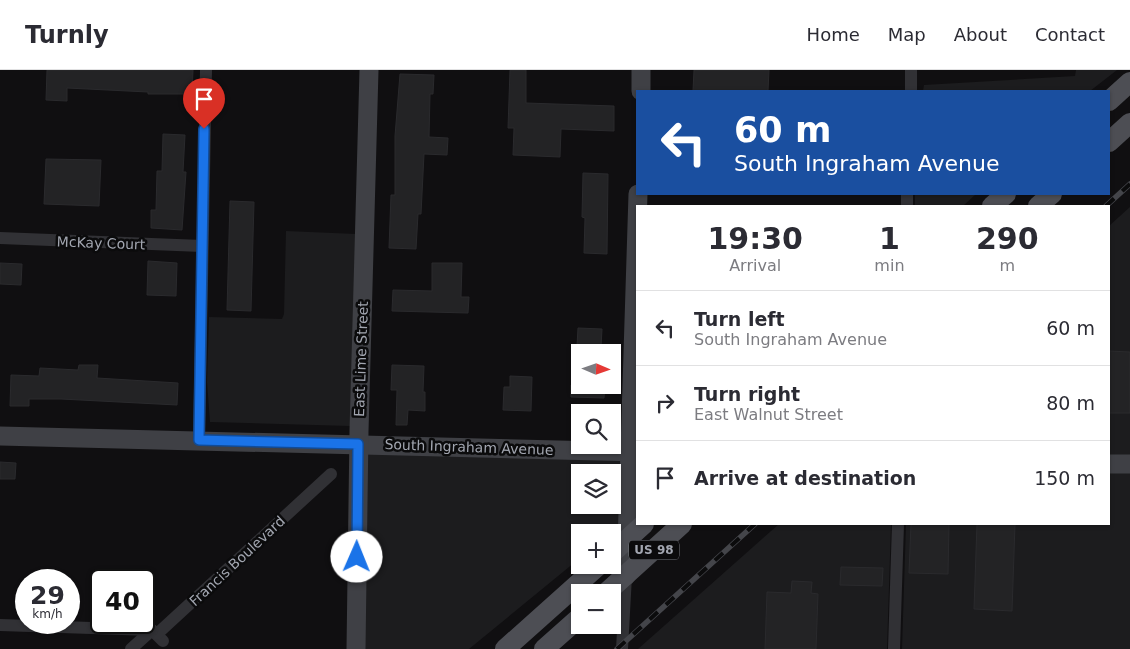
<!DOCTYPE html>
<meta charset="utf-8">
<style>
body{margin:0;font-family:"DejaVu Sans",sans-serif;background:#f7f7f7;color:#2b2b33;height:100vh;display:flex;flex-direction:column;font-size:19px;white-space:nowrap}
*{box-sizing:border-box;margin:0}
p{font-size:16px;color:#7c7c81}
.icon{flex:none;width:28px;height:28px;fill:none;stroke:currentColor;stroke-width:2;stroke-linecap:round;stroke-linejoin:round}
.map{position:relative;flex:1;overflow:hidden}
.side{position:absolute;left:636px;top:135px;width:474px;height:320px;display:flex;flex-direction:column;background:#fff;border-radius:0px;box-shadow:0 1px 4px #0004}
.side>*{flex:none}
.top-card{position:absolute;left:636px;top:20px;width:474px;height:105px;border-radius:0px;box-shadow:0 1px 4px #0004;background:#1a4fa0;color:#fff;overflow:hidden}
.needle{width:32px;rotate:92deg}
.fabs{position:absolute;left:571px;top:274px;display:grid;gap:10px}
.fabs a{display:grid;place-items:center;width:50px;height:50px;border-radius:0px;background:#fff;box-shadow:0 1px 4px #0004;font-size:25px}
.speed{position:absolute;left:15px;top:499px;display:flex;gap:10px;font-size:25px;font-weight:700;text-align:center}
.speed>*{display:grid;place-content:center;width:65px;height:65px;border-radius:50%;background:#fff;box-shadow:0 1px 4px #0004;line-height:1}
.speed small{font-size:12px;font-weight:400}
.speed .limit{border:2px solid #111;border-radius:8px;background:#fff;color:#111}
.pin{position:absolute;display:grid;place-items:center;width:42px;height:42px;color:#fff;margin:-51px -21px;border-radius:50% 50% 50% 0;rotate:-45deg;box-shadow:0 0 5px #0007}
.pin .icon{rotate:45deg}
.me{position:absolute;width:55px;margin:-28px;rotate:1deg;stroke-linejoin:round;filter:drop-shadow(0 0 4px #0008)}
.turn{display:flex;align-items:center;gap:18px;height:105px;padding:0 15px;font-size:22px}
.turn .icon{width:65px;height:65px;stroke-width:2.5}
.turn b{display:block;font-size:35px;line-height:42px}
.eta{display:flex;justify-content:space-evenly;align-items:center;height:85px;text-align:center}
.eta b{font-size:30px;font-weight:700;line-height:35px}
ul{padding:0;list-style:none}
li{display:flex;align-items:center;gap:15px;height:75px;padding:0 15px;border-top:1px solid #e1e1e2}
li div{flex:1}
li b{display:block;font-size:19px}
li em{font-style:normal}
header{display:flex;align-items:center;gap:30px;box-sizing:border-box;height:70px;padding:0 25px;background:#fff;border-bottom:1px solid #e1e1e2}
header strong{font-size:24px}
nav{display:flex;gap:28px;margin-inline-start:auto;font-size:18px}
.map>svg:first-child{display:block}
.built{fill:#1c1c1e;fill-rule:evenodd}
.building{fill:#232325;stroke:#2a2a2d}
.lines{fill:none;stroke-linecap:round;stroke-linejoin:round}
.street{stroke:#313135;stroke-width:12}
.secondary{stroke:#3f4045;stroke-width:19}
.primary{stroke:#4d4e54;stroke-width:20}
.rail-casing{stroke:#44454a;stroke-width:5.5}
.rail{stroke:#0b0b0c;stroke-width:4;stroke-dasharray:11;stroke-linecap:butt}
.route-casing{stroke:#114b97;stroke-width:12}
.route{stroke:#1a73e8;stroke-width:9}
.labels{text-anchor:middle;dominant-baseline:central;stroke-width:5;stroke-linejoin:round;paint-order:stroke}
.shield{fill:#0b0b0c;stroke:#75787f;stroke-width:1}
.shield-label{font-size:12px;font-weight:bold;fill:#a2a6b0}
.street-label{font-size:14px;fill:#a2a6b0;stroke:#0b0b0c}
</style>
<header>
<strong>Turnly</strong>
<nav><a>Home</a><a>Map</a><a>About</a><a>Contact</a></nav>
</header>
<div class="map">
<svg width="1130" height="579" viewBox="0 0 1130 579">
<rect width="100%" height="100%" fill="#100f11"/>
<g class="built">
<polygon points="1076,0 1117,0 1090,21 923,21 924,15 1075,6"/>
<polygon points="915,124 976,124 963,136 915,136"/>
<polygon points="1130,137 1130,387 1109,387 1109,156"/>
<polygon points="286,161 356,164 350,356 210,352 207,312 209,247 282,249 284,244"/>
<path d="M366,382L621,388L619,456L611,462H580V488L469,579H362ZM580,402H612V435H580Z"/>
<polygon points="1109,401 1130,401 1130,579 902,579 906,454 1109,454"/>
<polygon points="779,454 891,454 887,579 638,579"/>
</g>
<g class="building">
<polygon points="47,0 193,0 192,24 148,24 148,22 67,18 67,31 46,30"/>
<polygon points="510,0 526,0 526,33 614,36 614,61 561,59 560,87 513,85 514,58 508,58"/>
<polygon points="694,0 769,0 768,21 693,21"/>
<polygon points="400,4 434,5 433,24 430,24 429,67 448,68 447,85 424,84 421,144 418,144 416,179 389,178 391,125 395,125 395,66"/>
<polygon points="163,64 185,65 183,102 186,102 182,160 151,158 151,140 156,140 157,101 162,101"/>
<polygon points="46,89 101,90 99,136 44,134"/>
<polygon points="583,103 608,104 607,184 584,183 585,148 582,147"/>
<polygon points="230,131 254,132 251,241 227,240"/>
<polygon points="148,191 177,193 176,226 147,225"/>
<polygon points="0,193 22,194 21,215 0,214"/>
<polygon points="432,193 462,193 461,227 469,227 468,243 392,241 393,220 432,221"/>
<polygon points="578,258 602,259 601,277 577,276"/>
<polygon points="1109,281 1130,282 1130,343 1109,343"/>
<polygon points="79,295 98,295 97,308 178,313 177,335 61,329 29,329 29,336 10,336 11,305 39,306 40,298 78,300"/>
<polygon points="392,295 424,296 423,322 425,322 425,341 408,340 407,355 396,355 397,320 391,320"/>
<polygon points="510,306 532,307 531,341 503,340 504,317 510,317"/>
<polygon points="571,315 605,315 604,328 571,327"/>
<polygon points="0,392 16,393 15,409 0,409"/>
<polygon points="911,454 949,454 948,504 909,503"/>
<polygon points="977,454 1015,454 1012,541 974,539"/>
<polygon points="841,497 883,498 882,516 840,515"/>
<polygon points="792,511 812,512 811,523 818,524 816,579 765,579 767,522 791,523"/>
</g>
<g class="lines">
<g class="street">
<polyline points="911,21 911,0"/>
<polyline points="907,136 907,124"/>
<polyline points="0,168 202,176"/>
<polyline points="199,370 206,0"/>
<polyline points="0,555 152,560 163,571"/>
<polyline points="157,564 331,404"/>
<polyline points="131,579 152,560"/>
<polyline points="622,579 626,506"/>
<polyline points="894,579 898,454"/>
</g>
<g class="secondary">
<polyline points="641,21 641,0"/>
<polyline points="0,366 638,382"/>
<polyline points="1109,394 1130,394"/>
<polyline points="626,506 638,124"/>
<polyline points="356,579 359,361 369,0"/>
</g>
<g class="primary">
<polyline points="1109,31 1130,12"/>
<polyline points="1109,72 1130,53"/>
<polyline points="992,136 1006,124"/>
<polyline points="1038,136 1052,124"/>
<polyline points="612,483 644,454"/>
<polyline points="607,522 682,454"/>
<polyline points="505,579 599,495"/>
<polyline points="544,579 580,547"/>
</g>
<defs>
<g id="rail">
<polyline points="1106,136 1130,114"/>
<polyline points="617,579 755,454"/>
</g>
</defs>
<use href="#rail" class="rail-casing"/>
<use href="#rail" class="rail"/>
</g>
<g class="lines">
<defs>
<polyline id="route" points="204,59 199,370 358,374 357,487"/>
</defs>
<use href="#route" class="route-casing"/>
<use href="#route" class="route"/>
</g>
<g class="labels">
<rect class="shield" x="629" y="470.5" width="50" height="19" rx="4"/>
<g class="shield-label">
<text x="654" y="480">US 98</text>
</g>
<g class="street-label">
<text transform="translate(101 173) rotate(2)">McKay Court</text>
<text transform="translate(361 289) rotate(-88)">East Lime Street</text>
<text transform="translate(469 377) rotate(2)">South Ingraham Avenue</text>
<text transform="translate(237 491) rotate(-43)">Francis Boulevard</text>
</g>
</g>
</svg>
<div class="fabs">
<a><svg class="needle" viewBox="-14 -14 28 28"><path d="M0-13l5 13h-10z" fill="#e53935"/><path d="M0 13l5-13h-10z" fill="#7c7c81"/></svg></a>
<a><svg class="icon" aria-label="search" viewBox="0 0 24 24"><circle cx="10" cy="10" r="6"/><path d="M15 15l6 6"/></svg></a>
<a><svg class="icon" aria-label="layers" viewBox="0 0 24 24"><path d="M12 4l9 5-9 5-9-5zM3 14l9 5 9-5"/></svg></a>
<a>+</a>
<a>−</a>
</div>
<div class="speed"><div>29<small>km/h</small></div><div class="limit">40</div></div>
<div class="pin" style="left:204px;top:59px;background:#d93025"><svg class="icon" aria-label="arrive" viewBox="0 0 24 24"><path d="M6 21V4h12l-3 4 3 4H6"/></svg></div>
<svg class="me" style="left:357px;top:487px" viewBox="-20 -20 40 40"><circle r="19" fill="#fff"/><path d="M0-13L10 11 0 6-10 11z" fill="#1a73e8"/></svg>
<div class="top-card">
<div class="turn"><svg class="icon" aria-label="left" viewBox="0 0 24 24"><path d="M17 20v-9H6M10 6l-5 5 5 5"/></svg><div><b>60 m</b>South Ingraham Avenue</div></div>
</div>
<section class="side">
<div class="eta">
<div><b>19:30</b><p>Arrival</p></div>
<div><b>1</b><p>min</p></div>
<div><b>290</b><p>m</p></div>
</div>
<ul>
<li><svg class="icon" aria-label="left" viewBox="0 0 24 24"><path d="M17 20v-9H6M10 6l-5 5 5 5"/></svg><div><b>Turn left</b><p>South Ingraham Avenue</p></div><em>60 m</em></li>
<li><svg class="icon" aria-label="right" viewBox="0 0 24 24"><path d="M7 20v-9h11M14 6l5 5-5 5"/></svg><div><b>Turn right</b><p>East Walnut Street</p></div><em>80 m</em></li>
<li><svg class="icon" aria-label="arrive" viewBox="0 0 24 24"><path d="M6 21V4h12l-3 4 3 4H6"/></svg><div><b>Arrive at destination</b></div><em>150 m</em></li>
</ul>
</section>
</div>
